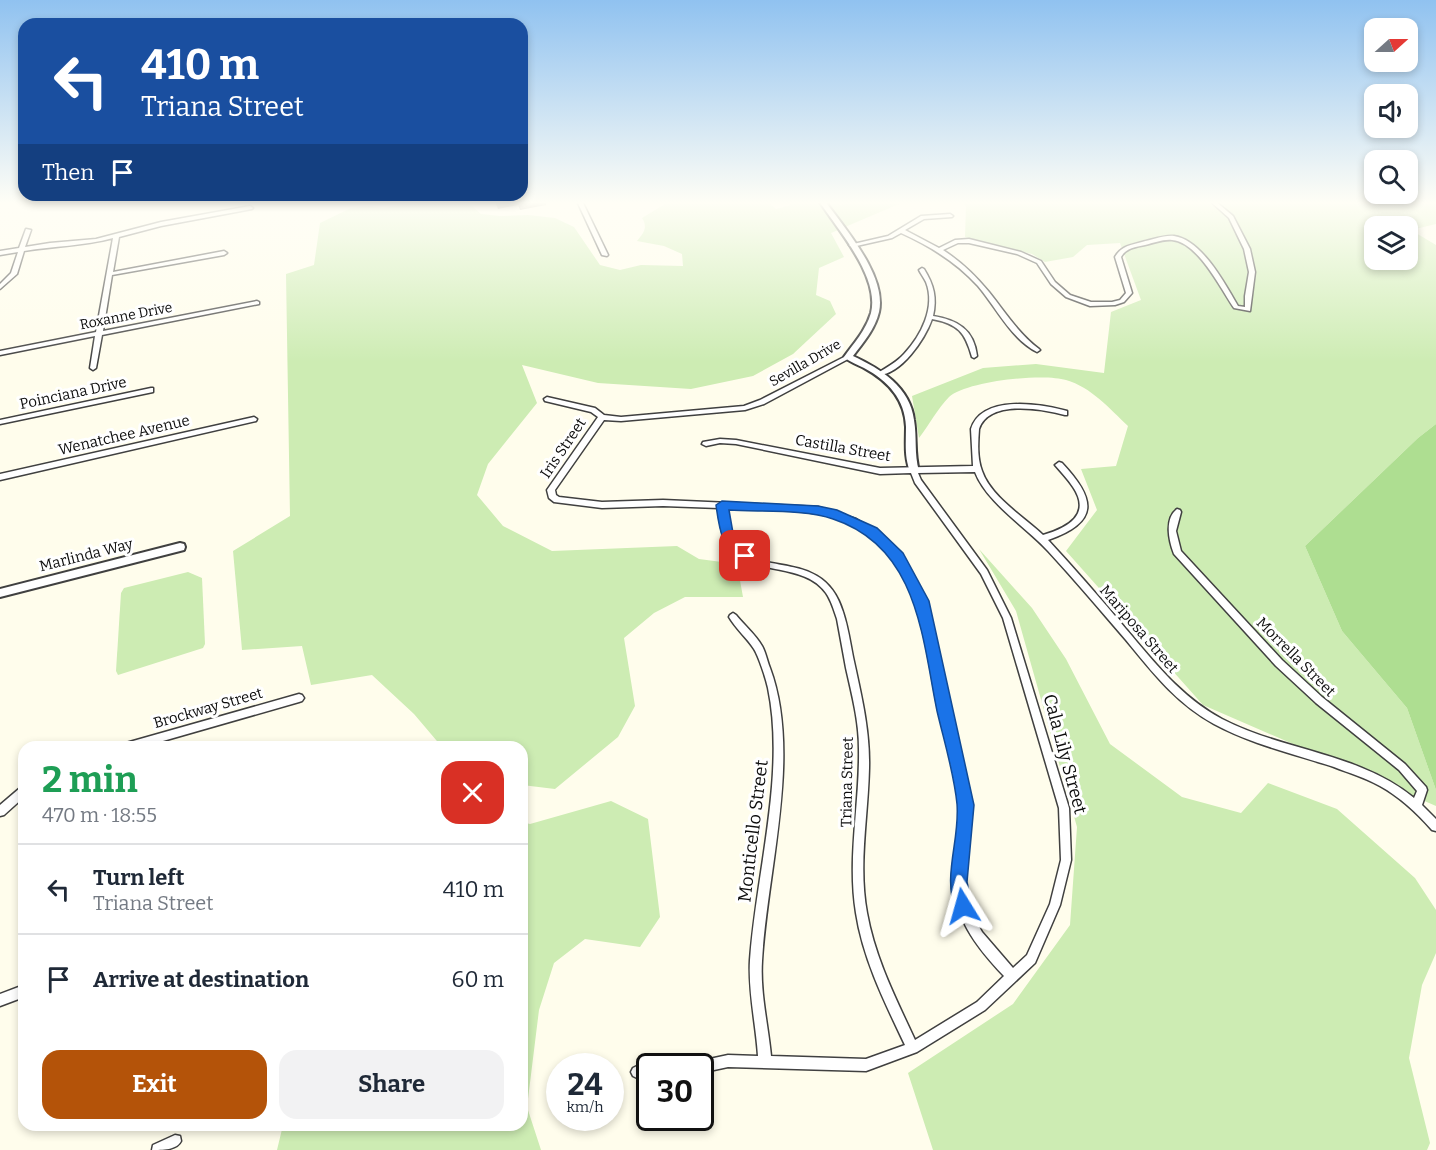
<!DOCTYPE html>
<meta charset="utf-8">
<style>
body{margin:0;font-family:Bitter,serif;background:#f2f2f3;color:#1f2937;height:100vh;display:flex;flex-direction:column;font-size:22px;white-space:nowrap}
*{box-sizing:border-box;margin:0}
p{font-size:20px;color:#747a83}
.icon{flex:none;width:33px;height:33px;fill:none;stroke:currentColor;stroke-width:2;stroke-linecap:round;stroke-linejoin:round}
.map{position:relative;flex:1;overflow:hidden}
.details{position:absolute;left:18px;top:741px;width:510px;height:390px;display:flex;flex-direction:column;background:#fff;border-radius:18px;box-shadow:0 3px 9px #0003}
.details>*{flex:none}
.hud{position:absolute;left:18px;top:18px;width:510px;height:183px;border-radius:18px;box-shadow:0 3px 9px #0003;background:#1a4fa0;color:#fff;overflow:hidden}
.needle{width:39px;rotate:69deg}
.buttons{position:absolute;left:1364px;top:18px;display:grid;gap:12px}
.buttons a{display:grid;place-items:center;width:54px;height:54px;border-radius:12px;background:#fff;box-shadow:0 3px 9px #0003;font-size:30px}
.speed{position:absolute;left:546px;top:1053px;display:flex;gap:12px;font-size:30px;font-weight:700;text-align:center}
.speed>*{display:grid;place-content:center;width:78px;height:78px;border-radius:50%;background:#fff;box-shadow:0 3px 9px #0003;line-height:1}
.speed small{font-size:15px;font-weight:400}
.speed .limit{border:3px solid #111;border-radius:9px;background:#fff;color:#111}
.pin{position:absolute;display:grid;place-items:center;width:51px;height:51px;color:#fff;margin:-26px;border-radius:12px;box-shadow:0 3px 9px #0006}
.me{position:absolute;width:66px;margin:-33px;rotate:352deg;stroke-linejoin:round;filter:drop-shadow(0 0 4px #0008)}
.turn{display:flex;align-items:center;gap:21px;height:126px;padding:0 24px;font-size:27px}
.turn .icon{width:78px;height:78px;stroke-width:2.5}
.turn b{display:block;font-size:42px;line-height:51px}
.then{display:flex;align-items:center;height:57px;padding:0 24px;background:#0003;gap:12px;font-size:22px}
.round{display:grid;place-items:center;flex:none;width:63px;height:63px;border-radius:18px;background:#f2f2f3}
.overview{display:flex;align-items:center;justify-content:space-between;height:102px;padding:0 24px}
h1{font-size:36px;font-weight:700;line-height:45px;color:#1e9e55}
.primary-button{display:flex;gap:12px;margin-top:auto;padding:12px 24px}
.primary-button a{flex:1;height:69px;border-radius:18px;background:#b45309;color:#fff;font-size:24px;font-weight:700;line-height:69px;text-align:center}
.primary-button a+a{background:#f2f2f3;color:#1f2937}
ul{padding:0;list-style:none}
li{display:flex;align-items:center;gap:18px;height:90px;padding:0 24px;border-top:2px solid #e0e1e3}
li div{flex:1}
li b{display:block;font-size:22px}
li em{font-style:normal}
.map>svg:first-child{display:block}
.green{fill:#cdecb3;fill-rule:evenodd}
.forest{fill:#aede91}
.building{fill:#564f48}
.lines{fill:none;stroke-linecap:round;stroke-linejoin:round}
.minor-casing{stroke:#404040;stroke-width:3}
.tertiary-casing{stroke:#404040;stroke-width:4}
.minor{fill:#fff;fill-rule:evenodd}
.tertiary{fill:#fff;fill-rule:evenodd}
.route{fill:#1a73e8;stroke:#114b97;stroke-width:1.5}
.labels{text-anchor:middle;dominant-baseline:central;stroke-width:6;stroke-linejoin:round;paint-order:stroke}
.far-street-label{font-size:14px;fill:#0d0d0d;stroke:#fff}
.street-label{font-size:15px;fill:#0d0d0d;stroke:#fff}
.near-street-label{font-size:18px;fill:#0d0d0d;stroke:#fff}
</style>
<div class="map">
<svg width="1436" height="1150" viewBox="0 0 1436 1150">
<rect width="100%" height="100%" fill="#fffdec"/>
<g class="green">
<path d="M423,201L471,205L481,214L500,216L528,215L555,218L574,227L600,265L620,270L641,265L683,266L682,254L664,246L637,241C644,233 648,227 642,218L665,204L664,201H767L776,209L791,205L788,201H836L840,205L859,201H906L831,233L844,257L819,268L816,295L830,301L836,314L793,354L753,376L691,389L598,383L522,365L537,403L488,464L477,495L503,526L552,551L677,546L699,559L737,564L743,597H685L654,613L624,638L635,706L618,737L555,789L522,785V747H442L414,714L372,675L311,685L302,646L242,650L233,551L290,516L286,274L314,265L320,223L351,208L368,206L383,208Z"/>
<path d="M962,201H1436V224L1411,230L1436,245V424L1418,438L1305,546L1342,631L1407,708L1436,790V806L1203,705L1066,551L1097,510L1081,469L1116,466L1128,426C1110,409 1091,387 1066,380C1043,373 967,381 949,397C938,408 929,425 919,438L912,396L983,368L1036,364L1104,373L1111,312L1141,300L1120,243L1087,245L1073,257L1045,262L1032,254L965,237L966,207ZM1374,226H1407V260H1374Z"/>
<polygon points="979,549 1032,608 1066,659 1110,744 1182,797 1241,813 1268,783 1337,809 1415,878 1436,910 1436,953 1422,985 1409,1058 1430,1143 1427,1150 933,1150 908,1073 1013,1004 1070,925 1077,827 1016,611"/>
<polygon points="188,572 202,578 205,644 203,648 118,675 116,671 121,593 124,588"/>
<polygon points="611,801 648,819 660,917 640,947 585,939 554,963 539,1010 527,1107 541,1150 277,1150 283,1125 522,1125 522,822 530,824"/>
</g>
<polygon class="forest" points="1436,424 1436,790 1407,708 1342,631 1305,546 1418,438"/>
<polygon class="building" points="495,201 546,201 546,205 520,210 518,205 498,209"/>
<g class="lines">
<defs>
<g id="minor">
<polygon points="577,201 582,201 608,255 607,256 602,255"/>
<path d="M1210,201H1215L1233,216L1250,249L1255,272L1250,311L1234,308C1221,289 1198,242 1172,240C1163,239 1154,243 1145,245C1135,247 1126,248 1121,257L1132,293L1124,302L1115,305L1090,306L1066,297L1051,284L1037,263L1017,254L969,243H958L943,250C960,261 975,275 989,292C1005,312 1018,333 1039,349L1040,350L1037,352C1011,339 996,307 978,286C956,262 930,246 901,233L892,238L852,247L849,245L888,236L921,216L950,214L953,216L952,217L924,219L905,230L939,248L955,240L969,239L1021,252L1041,261L1055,282L1070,295L1091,302H1112L1120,300L1126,293L1115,257C1121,246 1131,245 1142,242C1152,240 1163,235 1174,236C1202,240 1225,284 1238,306L1245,307V296L1249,272L1244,249L1229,218Z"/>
<path d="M250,206L253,208L252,209L161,226L119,237L113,272L224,251L227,253L224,255L112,275L103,331L257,301L259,302V304L102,335L96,368L93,370L90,368L95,336L0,355V351L96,332L113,238C84,246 54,246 24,251L17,274L0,289V284L11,273L18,252L0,255V251L19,248L26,229L31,230L25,247L50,243L96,239L161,222Z"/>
<path d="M922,268L924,269C934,285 937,298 933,316C957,320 974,329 977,356L974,358L972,357C965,332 958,324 932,319C925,339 901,375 878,375V373C887,367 897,362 904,354C921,336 936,307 926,282C924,278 921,274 919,270Z"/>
<path d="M848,355L851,357L850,358L764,404L745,410L621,421L604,420L555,490L556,495L559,497L602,502L663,500L818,507L856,519L883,537L903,559L919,589L930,619L938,652L952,718L966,776L970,799L969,820L964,870L966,895L968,907L982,932L1013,968L1027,955L1050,904L1061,860L1059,808L1003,618L981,574L915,483L911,473L880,474L736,444L720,443L706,446L702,444L703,442L720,439L736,440L880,468L973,466L971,429C982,394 1041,404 1067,411V415H1065C1042,409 989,399 979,429C978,443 977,458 982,471C991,497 1024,517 1043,535C1067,528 1092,515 1073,487C1068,479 1061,472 1055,465L1059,462L1062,463C1096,499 1100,522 1048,540C1075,569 1101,599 1126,629C1155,663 1181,697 1222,719C1283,751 1360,753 1414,798L1417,791L1399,770L1316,703L1276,666L1174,554C1169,541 1164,519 1177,509L1180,510L1181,512L1176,531L1181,551L1282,660L1322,697L1405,764L1426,787L1427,790L1422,805L1436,819V831L1432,830C1417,813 1400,797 1380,786C1366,778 1349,773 1334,767C1294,754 1251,744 1214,724C1176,703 1153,673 1126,640C1100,610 1075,580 1048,551C1025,526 987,503 975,472L918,473L921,480L987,570L1011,618L1069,808L1071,860L1060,905L1035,963L985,1010L917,1052L866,1071L728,1067L700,1073V1066H694L696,1063L700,1061L728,1055L758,1056C756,1024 748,992 750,960C756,873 786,774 768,688C766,679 759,657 754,649C747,638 736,629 729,617L730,615L733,613L736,615C744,625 756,635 762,646C766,653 767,661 770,668C802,754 767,870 762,961C760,993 768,1024 771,1056L866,1059L905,1045C885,1003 863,959 856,913C847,858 860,803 859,749C859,721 852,695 846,668C843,651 840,635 837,619C834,610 831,600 826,593C802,559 745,580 725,540C720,531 720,519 719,508L663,506L602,508L554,502L549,498L547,490L598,417L591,412L545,401L544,399L547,397L595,408L604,415L621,417L744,406L760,400ZM726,509C762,510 820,507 851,524C923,562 928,647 942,717C948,745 958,773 960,801C961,821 956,841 954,860C950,912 970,940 1004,976L977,1002L915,1040C896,999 875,958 867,913C858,865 868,817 869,768C870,730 861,694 853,657C850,642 848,627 843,612C823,545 755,581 733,540C728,530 728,519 726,509Z"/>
<polygon points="151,388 153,388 153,392 0,424 0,420"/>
<polygon points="254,417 257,419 256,421 0,480 0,474"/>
<polygon points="299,694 302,695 304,698 302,701 299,702 142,747 121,747 123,744 126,743"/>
<polygon points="24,786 24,797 4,815 0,816 0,805 20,788"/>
<polygon points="24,985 24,997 0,1006 0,994"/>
<polygon points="637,1066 652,1066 650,1066 650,1078 637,1078 633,1076 631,1072 633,1068"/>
<path d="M175,1135L180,1136L181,1141C177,1150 162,1150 152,1150L153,1145Z"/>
</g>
<g id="tertiary">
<path d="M819,201H825C845,229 887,276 879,312C875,329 863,343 853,356C881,369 910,387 914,420C917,437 914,454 919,471L917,473H911C904,459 906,442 906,427C905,399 888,381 864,368C858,365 850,362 844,357C854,343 866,330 871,313C880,277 838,230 819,201Z"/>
<polygon points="180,543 184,544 185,547 184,550 0,597 0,589"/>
</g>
</defs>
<use href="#minor" class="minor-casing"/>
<use href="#tertiary" class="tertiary-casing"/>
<use href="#minor" class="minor"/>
<use href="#tertiary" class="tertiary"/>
</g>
<linearGradient id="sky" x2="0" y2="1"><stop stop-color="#90c2f0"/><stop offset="0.56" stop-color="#fffef6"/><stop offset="1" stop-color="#fffef6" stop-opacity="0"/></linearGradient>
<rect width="1436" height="362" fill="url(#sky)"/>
<path class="route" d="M722,501L818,506L837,510L877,528L903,553L929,601L974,805L967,882L972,906L969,912L963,915L956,912C942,876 960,841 957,804C954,773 944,741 937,711C922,637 918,547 833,519C806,509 759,512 729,510L733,533L737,543L752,556L750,560C724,568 718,521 716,505Z"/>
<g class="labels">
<g class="far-street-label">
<text transform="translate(126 316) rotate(-11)">Roxanne Drive</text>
<text transform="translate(805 363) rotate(-30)">Sevilla Drive</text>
</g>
<g class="street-label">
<text transform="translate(73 393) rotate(-12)">Poinciana Drive</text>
<text transform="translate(124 435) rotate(-13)">Wenatchee Avenue</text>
<text transform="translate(563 448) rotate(-56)">Iris Street</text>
<text transform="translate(843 448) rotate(10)">Castilla Street</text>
<text transform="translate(86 555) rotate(-14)">Marlinda Way</text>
<text transform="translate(1139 629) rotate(49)">Mariposa Street</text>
<text transform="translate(1296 657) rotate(45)">Morrella Street</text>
<text transform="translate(208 708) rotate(-16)">Brockway Street</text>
<text transform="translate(847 782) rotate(-89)">Triana Street</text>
</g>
<g class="near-street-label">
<text transform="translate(1065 754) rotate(75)">Cala Lily Street</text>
<text transform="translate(753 831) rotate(-83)">Monticello Street</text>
</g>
</g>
</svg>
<div class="buttons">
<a><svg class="needle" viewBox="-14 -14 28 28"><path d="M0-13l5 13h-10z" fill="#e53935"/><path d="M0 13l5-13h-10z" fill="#747a83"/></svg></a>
<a><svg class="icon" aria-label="sound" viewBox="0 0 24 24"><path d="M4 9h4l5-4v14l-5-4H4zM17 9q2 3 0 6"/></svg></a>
<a><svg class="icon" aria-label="search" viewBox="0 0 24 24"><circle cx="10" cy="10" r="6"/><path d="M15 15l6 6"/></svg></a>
<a><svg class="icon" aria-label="layers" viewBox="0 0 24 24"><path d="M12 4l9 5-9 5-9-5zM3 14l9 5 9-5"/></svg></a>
</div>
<div class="speed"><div>24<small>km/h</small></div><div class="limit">30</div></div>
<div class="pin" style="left:745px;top:556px;background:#d93025"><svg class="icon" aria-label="arrive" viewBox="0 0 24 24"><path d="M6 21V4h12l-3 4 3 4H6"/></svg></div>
<svg class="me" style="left:963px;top:906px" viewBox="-20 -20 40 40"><path d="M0-17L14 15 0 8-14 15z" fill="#1a73e8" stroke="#fff" stroke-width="4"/></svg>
<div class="hud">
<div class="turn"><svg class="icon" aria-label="left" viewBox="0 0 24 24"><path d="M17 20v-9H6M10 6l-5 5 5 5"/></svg><div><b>410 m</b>Triana Street</div></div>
<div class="then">Then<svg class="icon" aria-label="arrive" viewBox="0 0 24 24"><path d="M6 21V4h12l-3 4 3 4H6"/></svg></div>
</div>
<section class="details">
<div class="overview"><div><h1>2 min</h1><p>470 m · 18:55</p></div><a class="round" style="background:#d93025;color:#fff"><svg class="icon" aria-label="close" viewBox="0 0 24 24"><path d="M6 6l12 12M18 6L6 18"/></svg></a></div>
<ul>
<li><svg class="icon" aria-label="left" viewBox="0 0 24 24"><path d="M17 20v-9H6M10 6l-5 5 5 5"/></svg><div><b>Turn left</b><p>Triana Street</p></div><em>410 m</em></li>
<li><svg class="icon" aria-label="arrive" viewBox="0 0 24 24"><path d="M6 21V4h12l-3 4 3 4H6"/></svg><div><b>Arrive at destination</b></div><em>60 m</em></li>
</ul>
<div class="primary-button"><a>Exit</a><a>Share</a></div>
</section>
</div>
